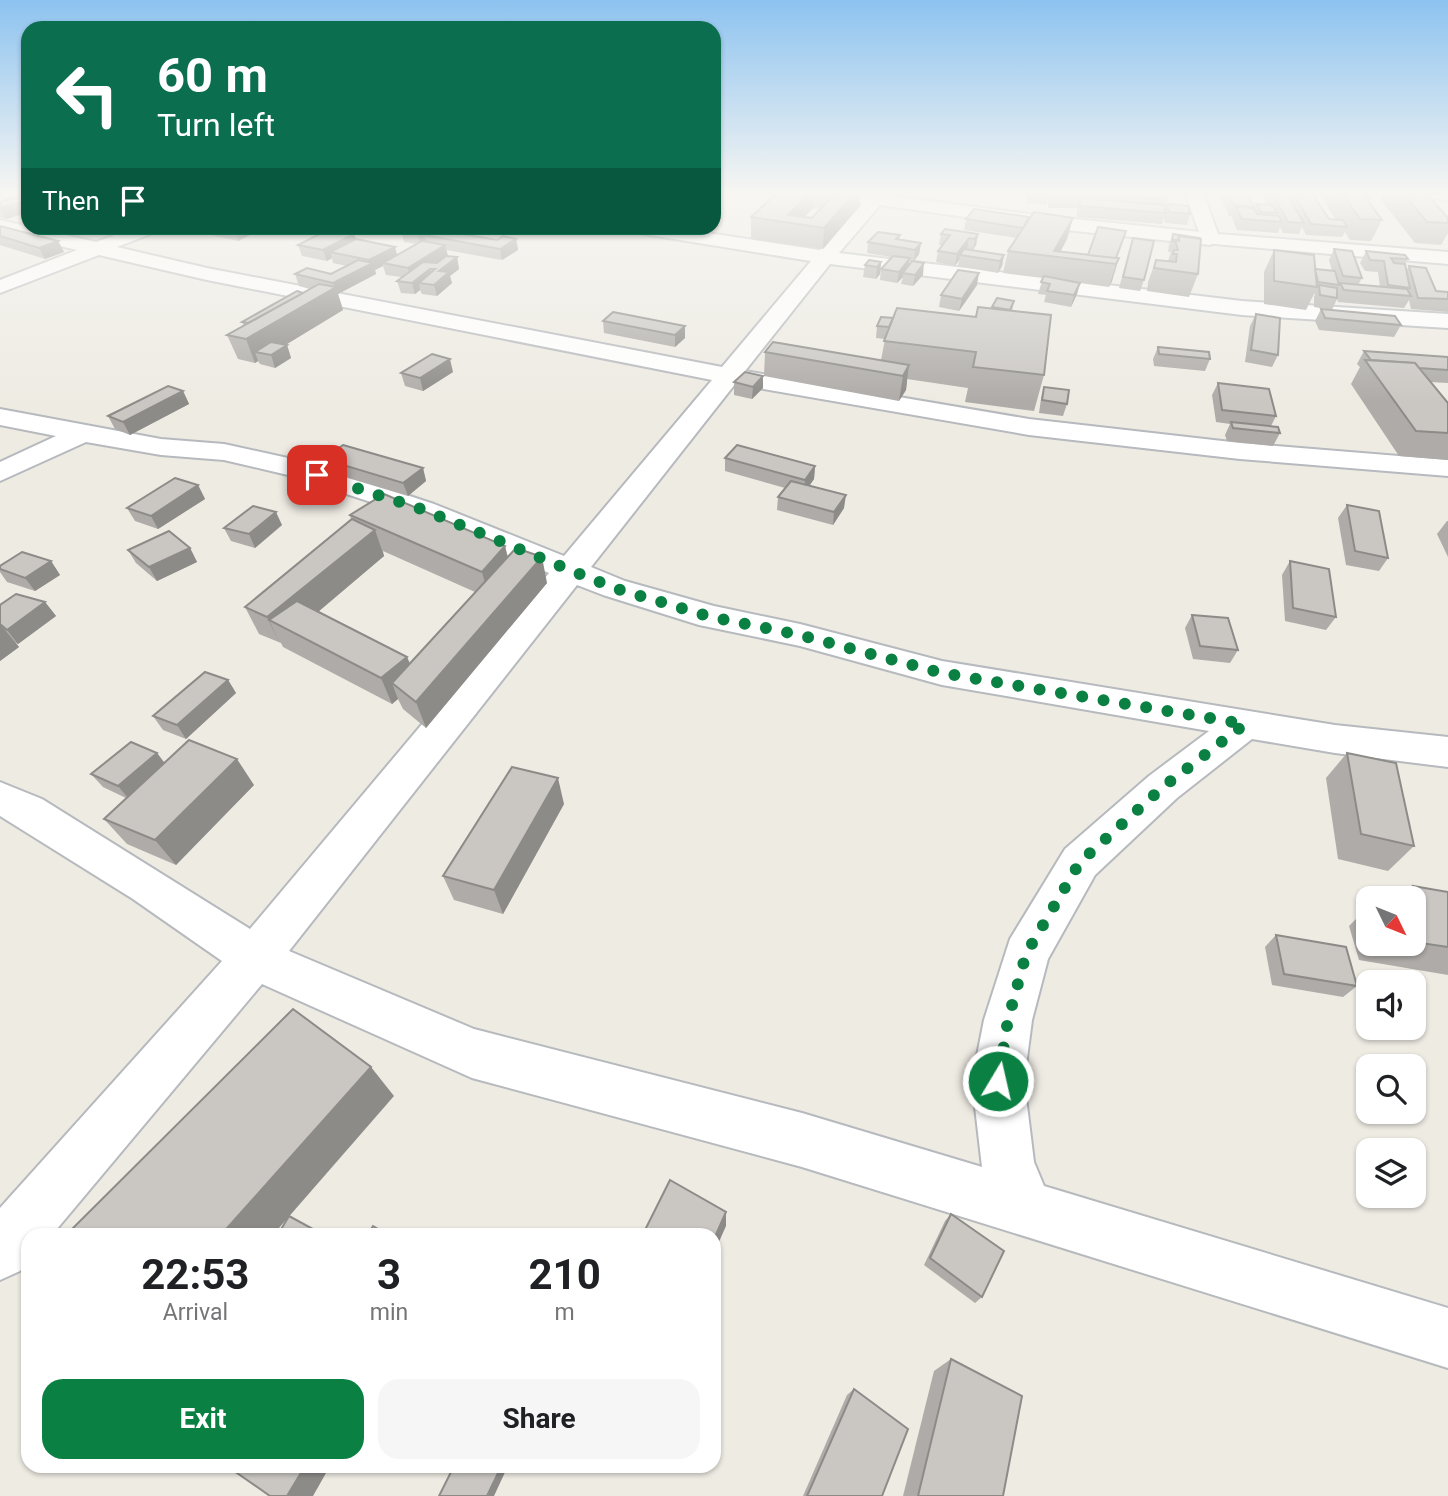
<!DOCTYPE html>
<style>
body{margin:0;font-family:Roboto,sans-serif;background:#f6f6f6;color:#202124;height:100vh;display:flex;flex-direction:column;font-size:26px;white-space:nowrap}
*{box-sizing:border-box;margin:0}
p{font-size:23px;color:#757577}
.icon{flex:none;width:38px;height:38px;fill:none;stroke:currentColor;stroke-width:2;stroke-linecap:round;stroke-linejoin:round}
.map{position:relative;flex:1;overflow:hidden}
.sheet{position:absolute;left:21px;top:1228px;width:700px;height:245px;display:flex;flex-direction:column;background:#fff;border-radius:21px;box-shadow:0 2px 5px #0004}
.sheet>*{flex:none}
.banner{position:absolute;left:21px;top:21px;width:700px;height:214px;border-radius:21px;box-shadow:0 2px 5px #0004;background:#0b6e4f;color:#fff;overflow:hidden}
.needle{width:46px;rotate:133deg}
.fabs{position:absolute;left:1356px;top:886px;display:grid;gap:14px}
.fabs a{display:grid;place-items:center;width:70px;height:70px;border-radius:14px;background:#fff;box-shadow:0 2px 5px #0004;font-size:35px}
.pin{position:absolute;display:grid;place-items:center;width:60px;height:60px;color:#fff;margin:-30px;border-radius:14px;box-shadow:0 4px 10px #0006}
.me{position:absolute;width:77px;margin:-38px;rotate:9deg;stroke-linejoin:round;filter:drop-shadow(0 0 5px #0008)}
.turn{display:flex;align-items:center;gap:24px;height:147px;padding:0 21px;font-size:32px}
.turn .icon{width:91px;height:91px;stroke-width:2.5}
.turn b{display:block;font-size:49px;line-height:60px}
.then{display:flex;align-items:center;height:66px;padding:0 21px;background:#0003;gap:14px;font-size:26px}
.eta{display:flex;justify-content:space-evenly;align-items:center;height:119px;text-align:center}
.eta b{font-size:42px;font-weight:700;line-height:49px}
.button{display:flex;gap:14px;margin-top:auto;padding:14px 21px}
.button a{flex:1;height:80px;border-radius:21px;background:#0b8043;color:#fff;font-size:28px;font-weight:700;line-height:80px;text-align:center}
.button a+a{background:#f6f6f6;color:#202124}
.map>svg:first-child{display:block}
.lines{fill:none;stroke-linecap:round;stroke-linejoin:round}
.minor-casing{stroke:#b6b9bd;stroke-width:4}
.secondary-casing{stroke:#b5b8bd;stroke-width:4}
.minor{fill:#fff;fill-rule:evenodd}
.secondary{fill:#fff;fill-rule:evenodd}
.wall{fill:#aeaba8;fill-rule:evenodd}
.shaded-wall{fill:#8d8b88}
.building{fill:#cac7c3;stroke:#8d8b88;stroke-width:2}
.route{stroke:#0b8043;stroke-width:12;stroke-dasharray:0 21.6}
</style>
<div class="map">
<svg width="1448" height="1496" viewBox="0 0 1448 1496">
<rect width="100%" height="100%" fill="#eeebe3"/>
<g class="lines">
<defs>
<g id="minor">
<path d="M819,193L876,194L1036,215L1210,233L1220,239L1210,245L1036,227L880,205L839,253L1242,301L1448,314V328L1242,315L830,264L745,371L1029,419L1240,443L1448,460V476L1240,459L1029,435L735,384L591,567L625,581L714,606L800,624L942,661L1335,725L1448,737V767L1335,753L1252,739L1177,798L1095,875L1048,959L1032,1020L1024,1081L1034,1162L1044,1186L1448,1308V1368L802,1167L472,1078L262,984L51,1236H28V1262L20,1271L0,1280V1208L222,961L133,899L0,816V782L42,799L250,929L549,573L414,516L288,475L224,460L161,455L86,442L0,481V462L56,436L0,425V409L161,439L224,444L306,462L434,504L564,556L712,380L207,280L99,255L0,293V280L77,250L0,232V220L96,242L134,228H158L156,232L117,247L207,268L722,367L811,261L643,234L634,228H675L820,250L863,203L828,198ZM577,585L603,595L699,625L800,646L942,685L1209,731L1149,776L1065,849L1010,939L984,1020L972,1081L982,1167L802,1113L474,1029L289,951Z"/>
<polygon points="1412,193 1448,193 1448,200 1421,198"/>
</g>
<polygon id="secondary" points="1185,193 1203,193 1218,234 1448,252 1448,264 1203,243"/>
</defs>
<use href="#minor" class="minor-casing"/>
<use href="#secondary" class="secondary-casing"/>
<use href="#minor" class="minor"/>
<use href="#secondary" class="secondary"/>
</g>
<g class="wall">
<polygon points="28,193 28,224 25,224 20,215 6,219 0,217 0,202"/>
<path d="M777,193H860L859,207L823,249L751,239V217ZM813,208L820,209L812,218L804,217Z"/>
<polygon points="1027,193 1170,193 1165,207 1165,210 1167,204 1190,214 1187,225 1165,223 1164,218 1162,224 1077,217 1077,208 1048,208 1048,197 1046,205 1026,203"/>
<polygon points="1219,193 1247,193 1254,207 1254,209 1256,204 1268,205 1262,193 1307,193 1329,219 1336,220 1320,195 1321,193 1374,193 1370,201 1368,201 1382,220 1371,241 1350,240 1345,232 1342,237 1306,235 1302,227 1299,234 1283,233 1280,227 1278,233 1237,230 1232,218 1232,216 1229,216"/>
<polygon points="1385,193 1426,193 1448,218 1448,233 1441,245 1415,243 1381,200"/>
<polygon points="1029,217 1029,221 1073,218 1067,239 1061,251 1119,258 1112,281 1109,287 1080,283 1077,294 1071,307 1044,302 1046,295 1038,294 1043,278 1003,273 1008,251 1017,238 964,230 966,219"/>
<polygon points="0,226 58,241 64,252 45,259 0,245"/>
<polygon points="42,228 83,228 68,233"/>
<polygon points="181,228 250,228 252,234 238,241"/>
<polygon points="314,228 341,228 335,230 354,234 356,239 397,255 416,244 404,242 401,231 457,233 497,240 516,239 518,250 502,260 446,250 448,256 447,256 457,257 459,269 450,276 452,283 437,296 422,294 420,290 415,294 401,293 397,281 402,277 386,275 383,266 375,270 376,274 338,294 343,310 285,345 287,345 291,358 275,368 260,364 258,361 255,363 238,359 227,335 244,326 242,322 310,289 299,286 295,274 331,274 347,266 333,263 332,258 327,261 302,256 298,245 327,230"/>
<polygon points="941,234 978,234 976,245 973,250 1004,255 1002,266 998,273 958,266 959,260 955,266 936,262 938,251 943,245 939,245"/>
<polygon points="1173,234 1200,238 1198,274 1189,297 1147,291 1148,282 1156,260 1168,261 1171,252 1168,252 1169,245"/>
<polygon points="900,235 899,239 921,243 919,254 914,261 909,260 909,266 923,275 913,286 901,284 903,277 897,283 880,280 881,269 891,257 867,253 868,242"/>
<polygon points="1130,249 1144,280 1140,291 1119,288"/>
<polygon points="1334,249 1362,278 1358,285 1380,287 1378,272 1365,271 1360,263 1366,251 1408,259 1405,264 1406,271 1409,266 1436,291 1448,292 1448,312 1411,309 1409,300 1404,308 1338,302 1337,299 1332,310 1314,307 1314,297 1315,294 1314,294 1306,310 1264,304 1264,272 1274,250 1315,269 1332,271 1329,260"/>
<polygon points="881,262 880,274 876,279 863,277 865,265"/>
<polygon points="977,285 959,311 939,307 941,295"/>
<polygon points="1014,301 1012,311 1044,375 1034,411 965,402 968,388 907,379 906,390 899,401 764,376 765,352 881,360 885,339 876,338 877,326 893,318 976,317 991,308 992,307"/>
<polygon points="1321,309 1401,325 1394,337 1319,330 1315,321"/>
<polygon points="613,312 685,338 675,347 604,333 603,321"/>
<polygon points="1256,314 1278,355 1272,367 1245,362 1250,326"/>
<polygon points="1158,347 1210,359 1205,371 1154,366 1153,359"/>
<polygon points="1364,351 1448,357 1448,383 1430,382 1448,403 1448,460 1399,456 1351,384 1360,367 1357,364"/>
<polygon points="453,372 423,391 405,386 401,373"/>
<polygon points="734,382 763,388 752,399 734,395"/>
<polygon points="1218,383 1276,416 1271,426 1280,433 1273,446 1227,441 1225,435 1230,424 1216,422 1212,395"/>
<polygon points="1044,387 1067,404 1063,416 1039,413 1041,399"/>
<polygon points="183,391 189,404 130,435 115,429 108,416"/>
<polygon points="725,458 815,466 814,479 810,485 844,508 833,525 777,510 778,497 785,488 725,471"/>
<polygon points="323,459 423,468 426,481 408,496 328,472"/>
<polygon points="198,485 205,499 158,529 135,521 127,508"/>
<polygon points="1347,505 1388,558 1379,571 1346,565 1338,518"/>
<path d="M350,515L505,546L508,557L547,583L426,728L403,709L398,699L392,704L283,647L281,643L259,634L245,607L351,519ZM383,551L475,592L410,663L407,657L318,612L384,556Z"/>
<polygon points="1447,521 1448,521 1448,557 1437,534"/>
<polygon points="282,525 255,548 231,541 224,528"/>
<polygon points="190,548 197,562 157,581 136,563 128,550"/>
<polygon points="51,561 60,575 35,591 7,582 0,572 0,566"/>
<polygon points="1290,561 1336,617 1326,630 1285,621 1282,575"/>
<polygon points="45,602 56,616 18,644 16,643 19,647 0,661 0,605"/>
<polygon points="1192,615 1238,650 1230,663 1193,659 1185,628"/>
<polygon points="228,680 236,693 186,739 163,730 153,716"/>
<polygon points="157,753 165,763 254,785 176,865 127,844 104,819 126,798 103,787 91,774"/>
<polygon points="1347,753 1414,846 1388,871 1338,859 1326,778"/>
<polygon points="564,804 503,914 454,900 443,876"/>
<polygon points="1413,886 1448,892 1448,975 1359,960 1349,926 1368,907 1368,943 1414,943 1414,898 1400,898"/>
<polygon points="1276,935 1357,986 1343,997 1272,985 1265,947"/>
<polygon points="951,1214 982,1297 975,1303 924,1265 945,1221"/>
<polygon points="951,1359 1003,1496 903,1496 934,1371"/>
<polygon points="854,1389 882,1496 803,1496 847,1395"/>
</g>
<g class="shaded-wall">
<polygon points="809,193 814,193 813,208 798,224 788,215"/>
<polygon points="855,193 860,193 859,207 823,249 824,228"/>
<polygon points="28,200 28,212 20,213 20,215 6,219 0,208"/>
<polygon points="1073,218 1067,239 1057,257 1054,251"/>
<polygon points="65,228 83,228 68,233"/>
<polygon points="239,228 250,228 252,234 238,241 234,230"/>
<polygon points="429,228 450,228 424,235 426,241 420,245 417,234"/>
<polygon points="354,234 358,245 330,252 332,258 327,261 323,250"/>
<polygon points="978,234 976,245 973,250 975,239"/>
<polygon points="969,238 967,249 960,255 959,260 955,266 957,254"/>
<polygon points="516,239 518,250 502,260 500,249"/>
<polygon points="58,241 64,252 45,259 39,248"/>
<polygon points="921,243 919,254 914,261 915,250"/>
<polygon points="445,245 448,256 410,279 408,268"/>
<polygon points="395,247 398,258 383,263 383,266 375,270 376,274 338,294 343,310 269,355 255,352 258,361 255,363 246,339 335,288 333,283 370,264 369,260"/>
<polygon points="1004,255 1002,266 998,273 1000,261"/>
<polygon points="457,257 459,269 450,276 452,283 437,296 434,285 439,271"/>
<polygon points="910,258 908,270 903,273 903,277 897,283 899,272"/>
<polygon points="1119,258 1112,281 1109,287 1116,264"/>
<polygon points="881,262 880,274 876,279 877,267"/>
<polygon points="924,263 923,275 913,286 915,275"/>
<polygon points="430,269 433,280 419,283 420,290 415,294 412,283"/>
<polygon points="979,273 977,285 959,311 962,299"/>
<polygon points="1080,283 1077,294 1071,307 1074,295"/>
<polygon points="685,326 685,338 675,347 675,335"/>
<polygon points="287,345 291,358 275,368 271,355"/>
<polygon points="450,359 453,372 423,391 420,378"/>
<polygon points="909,365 906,390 899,401 903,376"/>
<polygon points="763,376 763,388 752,399 753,387"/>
<polygon points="183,391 189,404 130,435 123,422"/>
<polygon points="815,466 814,479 804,493 805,480"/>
<polygon points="423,468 426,481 408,496 403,483"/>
<polygon points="198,485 205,499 158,529 151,516"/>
<polygon points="846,495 844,508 833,525 834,512"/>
<polygon points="276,512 282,525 255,548 249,534"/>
<polygon points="375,530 384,556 293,633 269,620 280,644 267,617"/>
<polygon points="505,546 511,573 489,598 482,572"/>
<polygon points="190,548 197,562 157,581 149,567"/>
<polygon points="542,557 547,583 426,728 416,702"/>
<polygon points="51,561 60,575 35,591 25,578"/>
<polygon points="45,602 56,616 18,644 7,630"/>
<polygon points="0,624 19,647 0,661"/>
<polygon points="407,657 417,683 392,683 398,699 392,704 381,678"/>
<polygon points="228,680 236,693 186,739 177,725"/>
<polygon points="157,753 167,767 129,799 118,786"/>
<polygon points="237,759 254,785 176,865 155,840"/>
<polygon points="558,778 564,804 503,914 494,890"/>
<polygon points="371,1067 394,1096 272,1236 220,1236"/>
<polygon points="726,1212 726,1226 714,1253 714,1239"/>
<polygon points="305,1466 330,1466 313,1496 287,1496"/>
<polygon points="500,1466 505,1466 507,1468 494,1496 487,1496"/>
</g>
<g class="building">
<polygon points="28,193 28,200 0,208 0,202"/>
<polygon points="777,193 809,193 788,215 812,218 835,193 855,193 824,228 751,217"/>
<polygon points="1029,193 1049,193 1049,195"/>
<polygon points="1051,193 1087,193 1087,197 1051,198"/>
<polygon points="1096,193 1165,193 1167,200 1096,194"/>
<polygon points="1228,193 1247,193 1254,207 1233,205"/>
<polygon points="1272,193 1286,193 1304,223 1288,222"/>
<polygon points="1293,193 1312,193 1329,219 1343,220 1347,227 1311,224"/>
<polygon points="1342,193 1362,193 1382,220 1360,219"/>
<polygon points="1403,193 1426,193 1448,218 1448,223 1427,222"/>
<polygon points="1080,198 1164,205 1166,213 1080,206"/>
<polygon points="1167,204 1188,206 1190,214 1169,212"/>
<polygon points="1256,204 1272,205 1277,213 1261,212"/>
<polygon points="1236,207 1254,208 1257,214 1279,216 1282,222 1242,219"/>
<polygon points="974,209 1029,217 1023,228 966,219"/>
<polygon points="28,210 28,215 20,213"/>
<polygon points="1034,212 1073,218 1054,251 1119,258 1116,264 1008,251"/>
<polygon points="0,226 58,241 39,248 0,236"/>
<polygon points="1098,227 1126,231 1116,258 1088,255"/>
<polygon points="224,228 239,228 234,230"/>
<polygon points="408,228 429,228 417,234 401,231"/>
<polygon points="438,228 456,228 449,232 497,240 503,236 516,239 500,249 424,235"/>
<polygon points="329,229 354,234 323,250 298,245"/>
<polygon points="945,229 978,234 975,239 969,238 957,254 938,251 950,235 941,234"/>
<polygon points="878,232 900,235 896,239 921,243 915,250 868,242"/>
<polygon points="1173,234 1200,238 1200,239 1179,236 1178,240 1175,240 1176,242 1172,241"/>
<polygon points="1179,236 1201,239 1198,274 1154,268 1156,260 1176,262 1177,254 1173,254 1174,250 1178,250 1175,240 1179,241"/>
<polygon points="1133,238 1154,241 1144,280 1123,277"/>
<polygon points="356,239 395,247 369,260 330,252"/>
<polygon points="422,241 445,245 408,268 383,263"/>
<polygon points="964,249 1004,255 1000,261 960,255"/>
<polygon points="1334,249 1352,251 1362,278 1343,276"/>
<polygon points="1274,250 1314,255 1317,287 1274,281"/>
<polygon points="1366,251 1405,255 1408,259 1391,258 1394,263 1405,264 1410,288 1388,285 1384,261 1370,260"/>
<polygon points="446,256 457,257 439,271 449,272 434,285 419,283 435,269 430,269 412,283 397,281 423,262 437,263"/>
<polygon points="893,256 910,258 899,272 881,269"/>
<polygon points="358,260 373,263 333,283 295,274 307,268 331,274"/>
<polygon points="869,260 881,262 877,267 865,265"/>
<polygon points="912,261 924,263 915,275 903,273"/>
<polygon points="1409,266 1426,268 1436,291 1448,292 1448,299 1418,298"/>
<polygon points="1315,269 1335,271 1339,285 1318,282"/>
<polygon points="958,270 979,273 962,299 941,295"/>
<polygon points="1044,276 1080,283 1074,295 1047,291 1050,284 1041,282"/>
<polygon points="1340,283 1407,289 1411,296 1344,290"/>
<polygon points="319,284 336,287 246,339 227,335"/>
<polygon points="1319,285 1337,288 1337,298 1320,295"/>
<polygon points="297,291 303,293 248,323 242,322"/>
<polygon points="997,298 1014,301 1010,310 992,307"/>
<polygon points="978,307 1051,315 1044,375 973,367 976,352 884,341 897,308 976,317"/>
<polygon points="1321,309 1395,316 1401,325 1325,318"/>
<polygon points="613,312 685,326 675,335 603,321"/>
<polygon points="1256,314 1280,318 1278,355 1251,350"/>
<polygon points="881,317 893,318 889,327 877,326"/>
<polygon points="271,342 287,345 271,355 255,352"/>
<polygon points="773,342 909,365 903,376 765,352"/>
<polygon points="1158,347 1209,352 1210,359 1159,354"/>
<polygon points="1364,351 1448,357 1448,370 1419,368 1415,363 1371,360"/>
<polygon points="432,354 450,359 420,378 401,373"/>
<polygon points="1365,360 1415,363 1448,403 1448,433 1416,431"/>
<polygon points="745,372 763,376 753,387 734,382"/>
<polygon points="1218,383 1269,389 1276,416 1222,410"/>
<polygon points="168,386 183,391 123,422 108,416"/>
<polygon points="1044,387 1069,390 1067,404 1042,400"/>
<polygon points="1231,422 1278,427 1280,433 1233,428"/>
<polygon points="343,445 423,468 403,483 323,459"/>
<polygon points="737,445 815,466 805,480 725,458"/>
<polygon points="175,478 198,485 151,516 127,508"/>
<polygon points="791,481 846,495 834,512 778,497"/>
<polygon points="384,494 505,546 482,572 350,515"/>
<polygon points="1347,505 1379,511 1388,558 1355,551"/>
<polygon points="253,506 276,512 249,534 224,528"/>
<polygon points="352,519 375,530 267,617 245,607"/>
<polygon points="169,531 190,548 149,567 128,550"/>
<polygon points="516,548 542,557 416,702 392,683"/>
<polygon points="22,552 51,561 25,578 0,569 0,566"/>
<polygon points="1290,561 1329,569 1336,617 1293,608"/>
<polygon points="16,594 45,602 7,630 0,624 0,605"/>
<polygon points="297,601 407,657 381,678 269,620"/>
<polygon points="1192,615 1228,618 1238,650 1200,646"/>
<polygon points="205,672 228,680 177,725 153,716"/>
<polygon points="189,740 237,759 155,840 104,819"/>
<polygon points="131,742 157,753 118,786 91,774"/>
<polygon points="1347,753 1396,763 1414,846 1361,834"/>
<polygon points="512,767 558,778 494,890 443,876"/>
<polygon points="1413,886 1448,892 1448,947 1414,942 1414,909 1421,910"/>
<polygon points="1276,935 1346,947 1357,986 1284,974"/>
<polygon points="293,1009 371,1067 220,1236 65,1236"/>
<polygon points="670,1180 726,1212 714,1239 714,1236 642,1236"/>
<polygon points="951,1214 1004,1251 982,1297 930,1258"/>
<polygon points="289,1216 324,1235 277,1236"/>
<polygon points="373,1226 390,1236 367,1236"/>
<polygon points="951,1359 1022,1396 1003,1496 918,1496"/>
<polygon points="854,1389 908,1429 882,1496 807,1496"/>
<polygon points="227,1466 305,1466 287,1496 270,1496"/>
<polygon points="454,1466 500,1466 501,1467 487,1496 439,1496"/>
</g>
<linearGradient id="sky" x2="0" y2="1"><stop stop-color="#8dc3f0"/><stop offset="0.48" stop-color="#f7f6f2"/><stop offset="1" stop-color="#f7f6f2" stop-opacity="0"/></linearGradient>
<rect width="1448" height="402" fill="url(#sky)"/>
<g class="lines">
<polyline class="route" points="317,475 424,510 614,588 711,617 800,635 942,673 1245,724 1163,787 1080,862 1026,954 1008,1020 998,1081"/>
</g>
</svg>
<div class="fabs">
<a><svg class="needle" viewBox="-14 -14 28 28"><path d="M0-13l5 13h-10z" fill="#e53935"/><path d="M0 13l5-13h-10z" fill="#757577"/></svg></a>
<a><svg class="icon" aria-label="sound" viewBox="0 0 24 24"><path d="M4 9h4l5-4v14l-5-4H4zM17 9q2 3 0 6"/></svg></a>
<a><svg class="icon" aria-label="search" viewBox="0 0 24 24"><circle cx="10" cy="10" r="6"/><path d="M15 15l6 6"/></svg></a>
<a><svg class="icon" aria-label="layers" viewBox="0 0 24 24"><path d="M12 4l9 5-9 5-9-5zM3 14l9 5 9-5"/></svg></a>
</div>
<div class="pin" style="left:317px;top:475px;background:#d93025"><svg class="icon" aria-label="arrive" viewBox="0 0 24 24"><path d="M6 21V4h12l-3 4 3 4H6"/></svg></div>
<svg class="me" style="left:998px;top:1081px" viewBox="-20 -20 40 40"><circle r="17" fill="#0b8043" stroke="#fff" stroke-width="3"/><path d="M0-11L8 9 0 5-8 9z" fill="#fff"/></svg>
<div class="banner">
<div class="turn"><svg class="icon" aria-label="left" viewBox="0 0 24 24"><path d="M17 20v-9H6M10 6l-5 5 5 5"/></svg><div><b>60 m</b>Turn left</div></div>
<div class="then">Then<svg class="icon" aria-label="arrive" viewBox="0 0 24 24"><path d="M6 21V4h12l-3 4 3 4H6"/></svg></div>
</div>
<section class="sheet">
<div class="eta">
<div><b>22:53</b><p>Arrival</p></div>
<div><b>3</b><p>min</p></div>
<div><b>210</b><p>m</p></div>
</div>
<div class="button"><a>Exit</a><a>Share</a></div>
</section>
</div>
